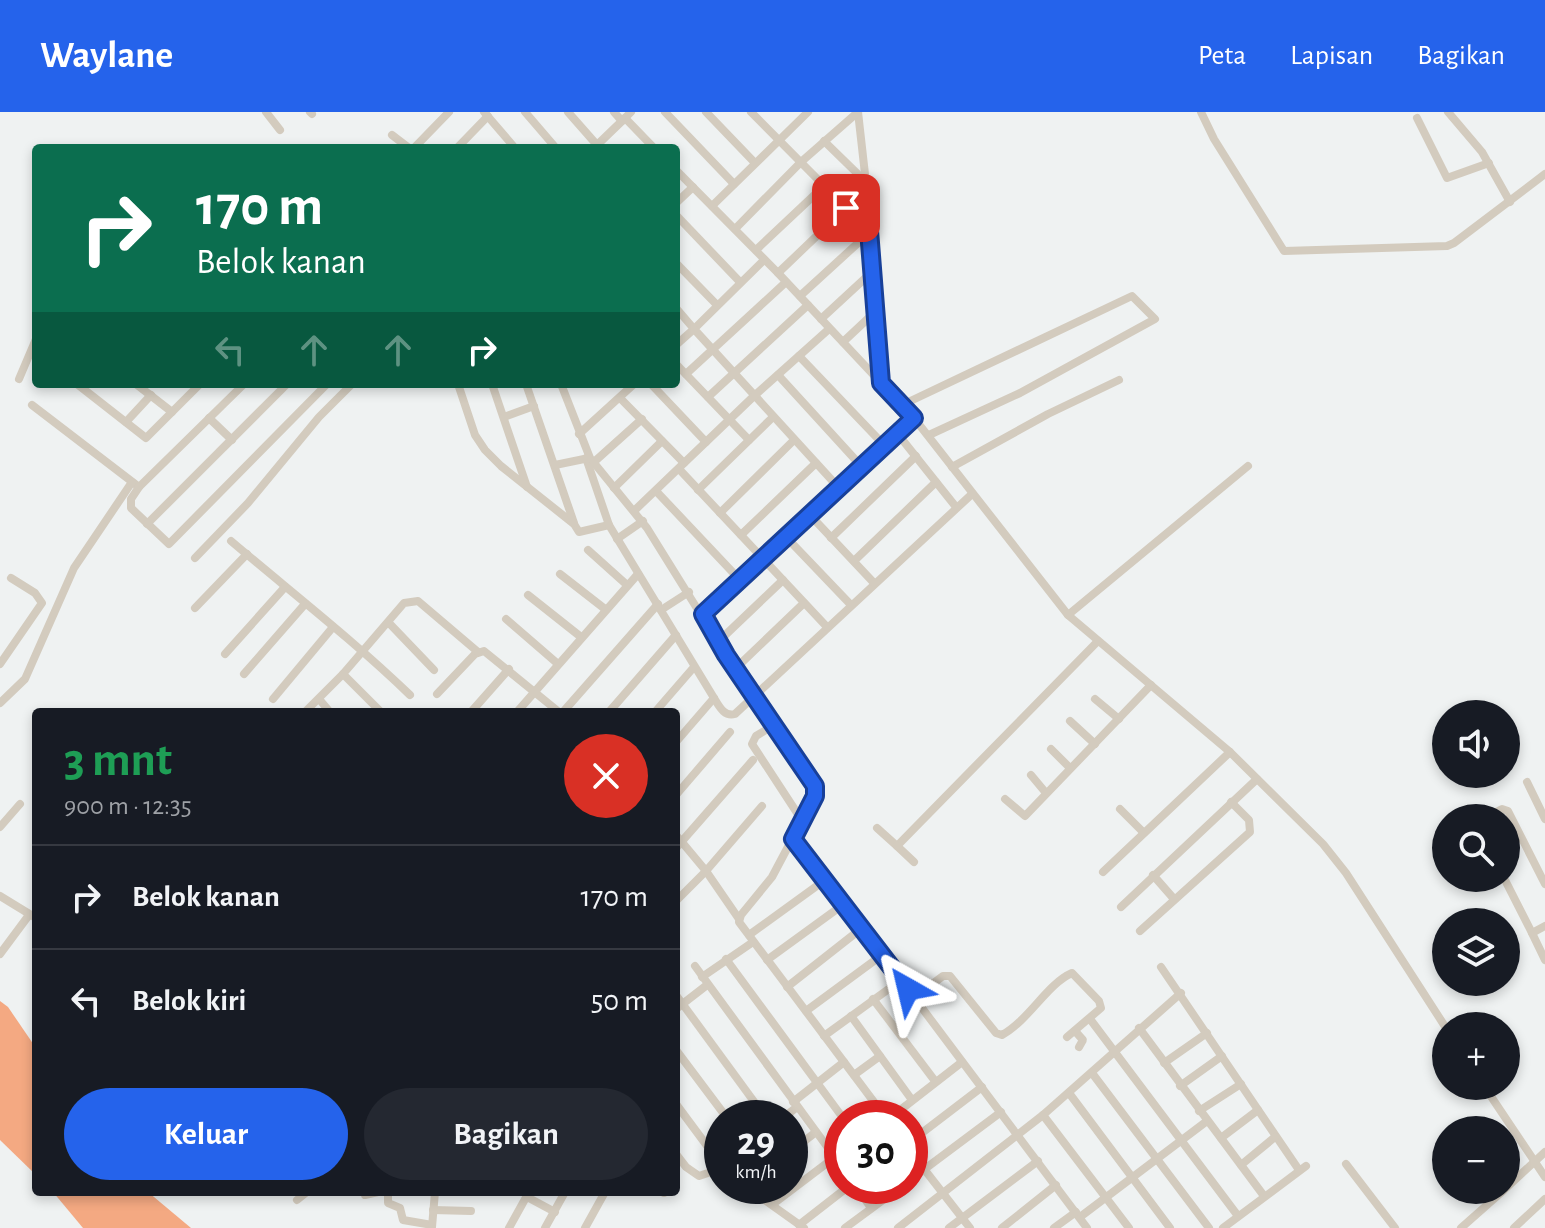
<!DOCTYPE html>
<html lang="id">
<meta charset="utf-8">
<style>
body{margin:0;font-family:"Alegreya Sans",sans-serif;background:#242831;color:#f1f3f6;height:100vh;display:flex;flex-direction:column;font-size:30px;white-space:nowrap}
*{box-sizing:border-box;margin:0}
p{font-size:26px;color:#9ea1a6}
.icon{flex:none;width:44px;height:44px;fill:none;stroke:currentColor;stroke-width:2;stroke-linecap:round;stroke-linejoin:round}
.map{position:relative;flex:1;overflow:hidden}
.panel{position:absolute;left:32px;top:596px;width:648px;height:488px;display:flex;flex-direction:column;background:#171b24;border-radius:8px;box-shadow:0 4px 12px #0003}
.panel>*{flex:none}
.banner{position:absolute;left:32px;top:32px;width:648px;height:244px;border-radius:8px;box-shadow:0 4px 12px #0003;background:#0b6e4f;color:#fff;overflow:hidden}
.buttons{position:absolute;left:1432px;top:588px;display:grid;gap:16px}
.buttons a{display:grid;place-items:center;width:88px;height:88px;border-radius:50%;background:#171b24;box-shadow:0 4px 12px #0003;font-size:40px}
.speed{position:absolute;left:704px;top:988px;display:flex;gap:16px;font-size:40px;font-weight:700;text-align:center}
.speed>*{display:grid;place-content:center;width:104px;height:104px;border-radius:50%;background:#171b24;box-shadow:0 4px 12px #0003;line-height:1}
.speed small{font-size:20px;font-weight:400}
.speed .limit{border:12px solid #d22;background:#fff;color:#111}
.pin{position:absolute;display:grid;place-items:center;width:68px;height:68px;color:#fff;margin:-34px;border-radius:16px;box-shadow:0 4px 12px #0006}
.me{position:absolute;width:88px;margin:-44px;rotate:323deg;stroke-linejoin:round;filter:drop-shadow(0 0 6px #0008)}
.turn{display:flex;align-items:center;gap:28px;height:168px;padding:0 32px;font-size:36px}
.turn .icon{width:104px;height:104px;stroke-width:2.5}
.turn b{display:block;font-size:56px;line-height:68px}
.lanes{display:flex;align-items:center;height:76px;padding:0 32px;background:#0003;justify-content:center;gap:40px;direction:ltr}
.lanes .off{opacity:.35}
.round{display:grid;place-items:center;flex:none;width:84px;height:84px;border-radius:42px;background:#242831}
.head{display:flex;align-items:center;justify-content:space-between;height:136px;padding:0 32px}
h1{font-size:48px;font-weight:700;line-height:60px;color:#1e9e55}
.cta{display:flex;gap:16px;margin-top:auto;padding:16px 32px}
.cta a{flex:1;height:92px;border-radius:48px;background:#2563eb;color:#fff;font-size:32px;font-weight:700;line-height:92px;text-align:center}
.cta a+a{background:#242831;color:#f1f3f6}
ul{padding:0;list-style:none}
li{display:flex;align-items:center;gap:24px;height:104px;padding:0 32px;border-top:2px solid #363941}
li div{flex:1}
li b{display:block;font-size:30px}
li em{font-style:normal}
header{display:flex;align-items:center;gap:48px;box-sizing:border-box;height:112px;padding:0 40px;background:#2563eb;color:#fff}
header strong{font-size:38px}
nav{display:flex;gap:44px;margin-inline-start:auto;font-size:28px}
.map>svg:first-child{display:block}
.water{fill:#f4a982}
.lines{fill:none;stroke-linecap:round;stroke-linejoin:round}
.minor{stroke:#d3cbbe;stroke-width:8}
.route-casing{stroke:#184099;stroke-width:20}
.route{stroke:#2563eb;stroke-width:14}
</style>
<header>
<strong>Waylane</strong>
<nav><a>Peta</a><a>Lapisan</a><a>Bagikan</a></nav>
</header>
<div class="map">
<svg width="1545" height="1116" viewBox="0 0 1545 1116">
<rect width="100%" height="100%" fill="#eff2f2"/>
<g class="water">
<polygon points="0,889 8,895 36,936 36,1063 0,1028"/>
<polygon points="53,1080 148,1080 191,1116 83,1116"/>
</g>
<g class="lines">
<g class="minor">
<polyline points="266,0 280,18"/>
<polyline points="310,0 312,2"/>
<polyline points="484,0 515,36"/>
<polyline points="525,0 556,36"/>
<polyline points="568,0 597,33"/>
<polyline points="614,0 622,9 631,0"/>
<polyline points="665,0 734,72"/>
<polyline points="706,0 755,51"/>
<polyline points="751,0 868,118"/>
<polyline points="858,0 866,71 881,271"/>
<polyline points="1201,0 1214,27 1284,139 1447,134 1454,131 1545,62"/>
<polyline points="1448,0 1482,40 1510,90"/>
<polyline points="625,6 654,36"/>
<polyline points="1417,6 1447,66 1489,51"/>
<polyline points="392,23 409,36"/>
<polyline points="824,29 866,70"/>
<polyline points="595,35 622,9"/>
<polyline points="414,36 449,0"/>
<polyline points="457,36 488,4"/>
<polyline points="676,58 778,161 914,306 1068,503 1230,640 1323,732 1346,761 1446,916"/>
<polyline points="676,91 693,75"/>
<polyline points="712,94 808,0"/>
<polyline points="676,103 740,170"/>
<polyline points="735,117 801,50 858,0"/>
<polyline points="756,138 824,74"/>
<polyline points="764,148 694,217 839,376"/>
<polyline points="676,151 717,193"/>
<polyline points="778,161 846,96"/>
<polyline points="800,184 869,121"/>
<polyline points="676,196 694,217 676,233"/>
<polyline points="821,207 873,159"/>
<polyline points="843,230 875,200"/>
<polyline points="799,244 884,333"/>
<polyline points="676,252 749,328"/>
<polyline points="686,262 786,170"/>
<polyline points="778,263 862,355"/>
<polyline points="19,267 36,227"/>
<polyline points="77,272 146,326 200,272"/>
<polyline points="136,272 172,300"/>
<polyline points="458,272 475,323 485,338 501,354 574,412 579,420 609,413"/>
<polyline points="492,272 527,375"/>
<polyline points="526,272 574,411"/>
<polyline points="561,272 590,346 647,416 726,543 815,674 815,684 772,765 741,803 739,810 886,1006"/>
<polyline points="651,272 706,330"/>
<polyline points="708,285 808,193"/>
<polyline points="620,286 684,351"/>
<polyline points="32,293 139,375 244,272"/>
<polyline points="902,293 1132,184 1155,207 1020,281 929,323"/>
<polyline points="504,305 534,294"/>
<polyline points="209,306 232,328"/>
<polyline points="126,310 151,283"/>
<polyline points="897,321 956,395"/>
<polyline points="579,322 634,272"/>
<path d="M586,346L609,413L714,586C719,594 724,605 735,602L972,382"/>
<polyline points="594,350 642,307"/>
<polyline points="555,353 589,346"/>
<polyline points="952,355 1048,302 1119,268"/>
<polyline points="679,357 827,515"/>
<polyline points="139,375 131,387 131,396 169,432 327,272"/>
<polyline points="614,376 662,329"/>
<polyline points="698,378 773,305"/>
<polyline points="656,379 740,468"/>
<polyline points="634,399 754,284 829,217"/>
<polyline points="720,401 794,328"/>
<polyline points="810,403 874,471"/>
<polyline points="147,412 287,272"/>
<polyline points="741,423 816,351"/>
<polyline points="786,425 851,493"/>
<polyline points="831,426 916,344"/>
<polyline points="617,427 643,409"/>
<path d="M231,429C291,480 353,528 410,583"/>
<polyline points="588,438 627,473"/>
<polyline points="195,446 248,391 319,305 352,272"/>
<polyline points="854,449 936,370"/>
<polyline points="560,462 605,497"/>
<polyline points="528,483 581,525"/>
<polyline points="195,496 247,442"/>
<polyline points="661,498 689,480"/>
<polyline points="703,502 914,306"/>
<polyline points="1068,503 1248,354"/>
<polyline points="506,507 558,552"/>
<polyline points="389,511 434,558"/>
<polyline points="719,529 783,468"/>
<polyline points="225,542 285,475"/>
<polyline points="0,552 42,491 35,481 11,466"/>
<polyline points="736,556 804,491"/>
<polyline points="244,562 305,492"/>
<polyline points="437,582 475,542 484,539 559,600"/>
<polyline points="273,587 333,515"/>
<polyline points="319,587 330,600"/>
<polyline points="1095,587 1119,607"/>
<polyline points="0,591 25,567 74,456 132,370"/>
<polyline points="305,600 343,562"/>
<polyline points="381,600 343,562 404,491 418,489 478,540"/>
<polyline points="471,600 509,557"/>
<polyline points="517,600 638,462"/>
<polyline points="563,600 658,492"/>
<polyline points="609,600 676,523"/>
<polyline points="655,600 694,555"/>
<polyline points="1070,609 1095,632"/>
<polyline points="774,613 756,624 752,632 801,707"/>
<polyline points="676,630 714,586"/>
<polyline points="1051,637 1070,656"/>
<polyline points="1031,663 1046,681"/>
<polyline points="1527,670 1545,707"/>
<polyline points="676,683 730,620"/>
<polyline points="1005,687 1025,704 1151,573"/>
<polyline points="1120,697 1144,721"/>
<polyline points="1485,706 1502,697 1508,699 1545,772"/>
<polyline points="0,715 20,692"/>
<polyline points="877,716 897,734 1098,529"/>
<polyline points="676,723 706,759 739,807"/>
<polyline points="793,727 901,868"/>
<polyline points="897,734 914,750"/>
<polyline points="676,736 753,648"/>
<polyline points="1103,760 1230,640"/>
<polyline points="1153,763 1174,787"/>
<polyline points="1504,766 1532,821"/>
<polyline points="0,784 36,806"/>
<polyline points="676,789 706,759 762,694"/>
<polyline points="1121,795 1257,667"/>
<polyline points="1545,814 1532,821 1545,848"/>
<polyline points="1140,819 1250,720 1249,708 1231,690"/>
<polyline points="749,823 825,768"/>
<polyline points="0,842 29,803"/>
<polyline points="726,847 843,1006"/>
<polyline points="767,848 844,792"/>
<polyline points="695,854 842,1055"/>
<polyline points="1161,855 1299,1058"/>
<polyline points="702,865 753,830"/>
<polyline points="787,875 862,816"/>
<polyline points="676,883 766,1006"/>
<path d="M915,885L943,864H950L996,921L1002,923C1030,907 1047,872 1072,861L1099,889L1101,896L1067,925"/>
<polyline points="873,887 935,969"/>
<polyline points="676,897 707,873"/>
<polyline points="806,899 882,843"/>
<polyline points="851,904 912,988"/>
<polyline points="1090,907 1238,1104"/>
<polyline points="1139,916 1264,1084"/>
<polyline points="1075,919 1083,928 1079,935"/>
<polyline points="824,924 901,868 1087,1116"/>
<polyline points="676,938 727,1006"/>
<polyline points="1164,951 1207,921"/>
<polyline points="1092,961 1209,1116"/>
<polyline points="854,963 880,944"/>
<polyline points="1180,974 1222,944"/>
<polyline points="1484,974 1545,1065"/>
<polyline points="1069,981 1170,1116"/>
<polyline points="793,990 844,950"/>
<polyline points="676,992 722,1054"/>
<polyline points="1199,999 1241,972"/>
<polyline points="1043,1003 1129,1116"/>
<polyline points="783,1006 797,995"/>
<polyline points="890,1006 962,950"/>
<polyline points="1221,1026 1258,998"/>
<polyline points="910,1030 982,975"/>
<polyline points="910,1039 970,1116"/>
<polyline points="790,1040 816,1020"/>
<polyline points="676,1042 686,1055 699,1064 711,1060 722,1052"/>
<polyline points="1346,1052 1395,1116"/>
<polyline points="1241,1053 1275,1025"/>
<polyline points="910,1068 1001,1000"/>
<polyline points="745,1074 804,1116"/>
<polyline points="856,1074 871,1096"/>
<polyline points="1506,1076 1545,1040"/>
<polyline points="388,1080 388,1091 400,1096 403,1108 432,1113"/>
<polyline points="664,1080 664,1081"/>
<polyline points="365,1083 378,1080"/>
<polyline points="527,1085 555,1100"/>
<polyline points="297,1088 307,1080"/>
<polyline points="773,1092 835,1045"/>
<polyline points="433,1098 471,1099"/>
<polyline points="1080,1105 1207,1009"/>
<polyline points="799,1113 849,1074"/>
<polyline points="432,1115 435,1080"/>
<polyline points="509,1116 529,1080"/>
<polyline points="545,1116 565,1080"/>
<polyline points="585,1116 605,1080"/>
<polyline points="845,1116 902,1074"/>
<polyline points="898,1116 1043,1003 1181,881"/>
<polyline points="949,1116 1038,1049"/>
<polyline points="1002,1116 1056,1073"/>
<polyline points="1054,1116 1076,1100"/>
<polyline points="1223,1116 1306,1054"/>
<polyline points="1461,1116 1504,1078"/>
<polyline points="1514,1116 1545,1087"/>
</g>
</g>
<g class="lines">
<defs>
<polyline id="route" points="846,96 869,118 881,271 914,306 703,502 726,543 815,674 815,684 793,727 908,877"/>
</defs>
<use href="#route" class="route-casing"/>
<use href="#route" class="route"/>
</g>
</svg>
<div class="buttons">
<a><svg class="icon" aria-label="sound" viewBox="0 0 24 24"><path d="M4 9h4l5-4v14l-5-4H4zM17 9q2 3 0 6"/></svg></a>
<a><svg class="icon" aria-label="search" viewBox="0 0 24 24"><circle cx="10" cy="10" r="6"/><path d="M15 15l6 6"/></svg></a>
<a><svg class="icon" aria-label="layers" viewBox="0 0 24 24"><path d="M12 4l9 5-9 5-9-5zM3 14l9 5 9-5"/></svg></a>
<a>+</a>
<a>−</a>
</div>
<div class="speed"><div>29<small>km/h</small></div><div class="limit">30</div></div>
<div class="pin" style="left:846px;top:96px;background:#d93025"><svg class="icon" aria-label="arrive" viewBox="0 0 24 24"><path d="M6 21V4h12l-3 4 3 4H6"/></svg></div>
<svg class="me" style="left:908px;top:877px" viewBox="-20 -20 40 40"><path d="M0-17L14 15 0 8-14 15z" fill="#2563eb" stroke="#fff" stroke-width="4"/></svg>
<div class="banner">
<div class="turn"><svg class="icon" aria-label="right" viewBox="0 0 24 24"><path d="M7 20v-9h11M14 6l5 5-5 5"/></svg><div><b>170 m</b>Belok kanan</div></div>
<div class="lanes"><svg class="icon off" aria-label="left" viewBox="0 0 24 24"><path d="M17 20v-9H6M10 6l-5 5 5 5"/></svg><svg class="icon off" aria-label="ahead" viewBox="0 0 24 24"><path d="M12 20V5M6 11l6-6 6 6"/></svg><svg class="icon off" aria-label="ahead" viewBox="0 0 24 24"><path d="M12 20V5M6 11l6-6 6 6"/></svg><svg class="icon" aria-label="right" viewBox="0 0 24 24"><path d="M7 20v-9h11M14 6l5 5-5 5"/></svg></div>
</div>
<section class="panel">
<div class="head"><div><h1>3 mnt</h1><p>900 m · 12:35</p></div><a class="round" style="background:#d93025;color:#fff"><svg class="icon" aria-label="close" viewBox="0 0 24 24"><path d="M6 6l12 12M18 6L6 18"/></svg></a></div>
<ul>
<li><svg class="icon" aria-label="right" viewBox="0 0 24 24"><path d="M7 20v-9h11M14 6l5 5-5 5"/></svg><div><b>Belok kanan</b></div><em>170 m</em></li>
<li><svg class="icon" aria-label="left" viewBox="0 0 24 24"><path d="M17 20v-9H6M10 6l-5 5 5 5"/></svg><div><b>Belok kiri</b></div><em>50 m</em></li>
</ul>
<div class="cta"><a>Keluar</a><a>Bagikan</a></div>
</section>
</div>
